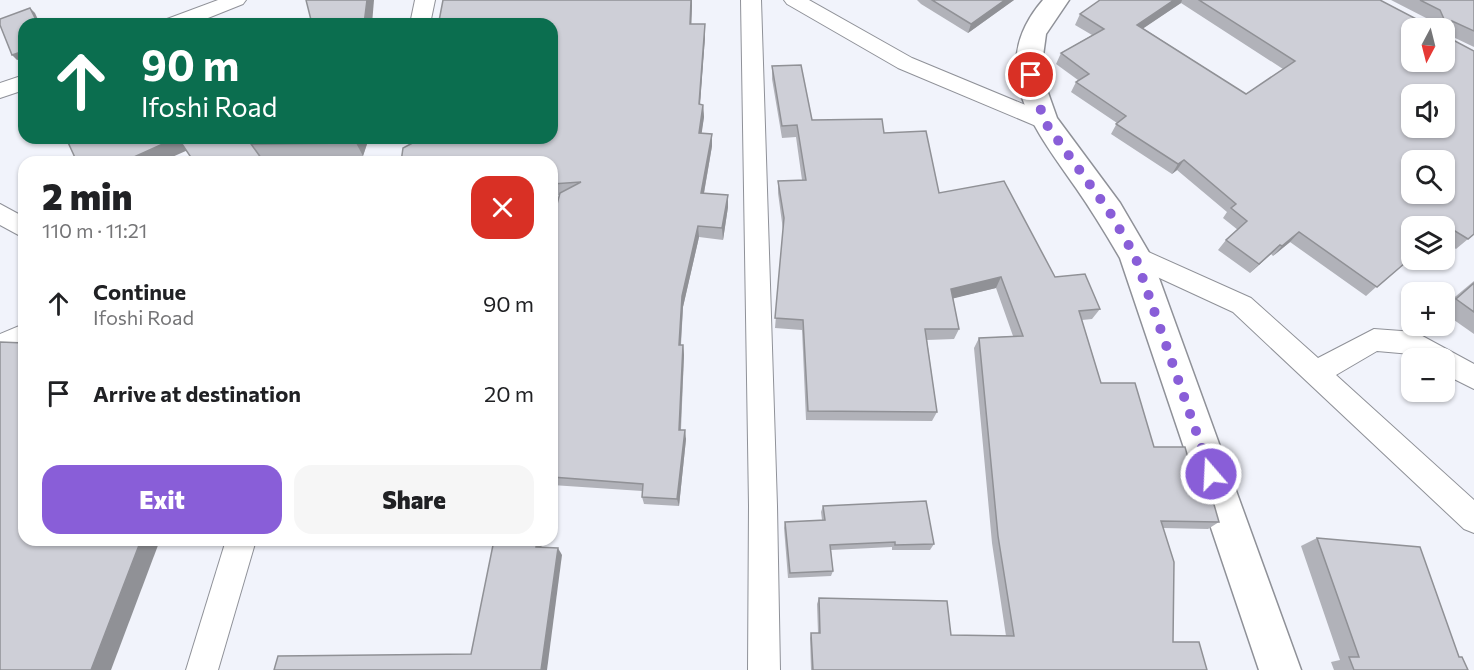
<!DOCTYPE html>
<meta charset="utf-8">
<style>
body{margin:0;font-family:Commissioner,sans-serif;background:#f6f6f6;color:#202124;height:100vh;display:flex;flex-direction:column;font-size:22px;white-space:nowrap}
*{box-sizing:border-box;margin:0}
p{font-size:20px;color:#757577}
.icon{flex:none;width:33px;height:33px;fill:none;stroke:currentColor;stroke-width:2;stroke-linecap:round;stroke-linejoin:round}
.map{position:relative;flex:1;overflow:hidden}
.side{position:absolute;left:18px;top:156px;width:540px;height:390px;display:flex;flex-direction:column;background:#fff;border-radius:18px;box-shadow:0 2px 4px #0004}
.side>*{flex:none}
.guide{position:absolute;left:18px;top:18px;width:540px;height:126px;border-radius:18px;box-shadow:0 2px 4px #0004;background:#0b6e4f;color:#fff;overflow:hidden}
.needle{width:39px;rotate:187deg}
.buttons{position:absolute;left:1401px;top:18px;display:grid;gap:12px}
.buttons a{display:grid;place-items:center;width:54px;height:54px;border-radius:12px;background:#fff;box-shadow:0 2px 4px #0004;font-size:30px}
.pin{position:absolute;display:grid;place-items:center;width:51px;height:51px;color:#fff;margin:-26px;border:3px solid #fff;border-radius:50%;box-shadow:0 2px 6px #0007}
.me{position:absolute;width:66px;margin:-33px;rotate:341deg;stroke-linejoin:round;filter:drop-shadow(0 0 4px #0008)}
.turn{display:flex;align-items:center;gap:21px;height:126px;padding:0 24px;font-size:27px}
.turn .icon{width:78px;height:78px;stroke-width:2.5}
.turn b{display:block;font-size:42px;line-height:51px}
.round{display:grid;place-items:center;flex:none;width:63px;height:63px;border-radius:18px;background:#f6f6f6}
.overview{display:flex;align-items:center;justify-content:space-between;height:102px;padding:0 24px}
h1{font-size:36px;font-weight:800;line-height:45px}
.cta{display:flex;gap:12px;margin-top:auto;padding:12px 24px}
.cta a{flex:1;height:69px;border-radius:18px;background:#895ed8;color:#fff;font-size:24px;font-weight:800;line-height:69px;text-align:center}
.cta a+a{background:#f6f6f6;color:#202124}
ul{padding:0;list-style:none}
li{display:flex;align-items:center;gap:18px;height:90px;padding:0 24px}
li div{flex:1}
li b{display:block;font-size:22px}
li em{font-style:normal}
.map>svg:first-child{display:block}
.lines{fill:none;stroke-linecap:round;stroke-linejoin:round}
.street-casing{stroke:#8f9198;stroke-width:2}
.secondary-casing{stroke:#8f9198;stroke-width:3}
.street{fill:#fff;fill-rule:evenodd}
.secondary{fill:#fff;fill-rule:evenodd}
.wall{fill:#b1b2b9;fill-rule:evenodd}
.shaded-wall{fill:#909196}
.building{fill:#cecfd7;stroke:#909196;stroke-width:1.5;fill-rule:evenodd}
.route{stroke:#895ed8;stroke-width:10;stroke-dasharray:0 18}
</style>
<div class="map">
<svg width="1474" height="670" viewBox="0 0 1474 670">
<rect width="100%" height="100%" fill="#f1f3fb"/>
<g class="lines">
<defs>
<g id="street">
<polygon points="218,0 246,0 243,4 193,24 164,24 167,19"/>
<polygon points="415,0 435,0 430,24 410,24"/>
<polygon points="741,0 761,0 777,506 780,670 748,670 749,506"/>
<polygon points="784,0 809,0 912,58 1052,116 1055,121 1052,126 1044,129 1036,126 898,68 787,4"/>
<polygon points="24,75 24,90 0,98 0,83"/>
<polygon points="0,204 24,217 24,238 0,225"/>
<polygon points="1135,246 1251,298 1318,358 1374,329 1415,332 1474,364 1474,389 1444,374 1444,358 1420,358 1411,354 1377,351 1336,375 1474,500 1474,533 1464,529 1233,312 1127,263 1123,256 1127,249"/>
<polygon points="24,324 24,347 0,357 0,334"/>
<polygon points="226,540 256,540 218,670 186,670"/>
</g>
<path id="secondary" d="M1043,0H1069L1046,34L1042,63L1046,87L1057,118L1120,203L1151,256L1301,670H1259L1120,258C1106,234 1092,211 1076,188C1035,129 984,68 1043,0Z"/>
</defs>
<use href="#street" class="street-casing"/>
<use href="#secondary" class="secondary-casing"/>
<use href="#street" class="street"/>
<use href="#secondary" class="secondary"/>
</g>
<g class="wall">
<polygon points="917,0 1014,0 968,33 921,4"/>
<path d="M1100,0H1380L1420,21L1430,20L1391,0H1474V47L1453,37L1468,239L1456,249L1444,241V226L1366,296L1290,242L1273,256L1271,254L1250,273L1218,250L1226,240L1238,230L1223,218L1227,212L1177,170L1172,174L1111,134L1117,123L1071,92L1076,82L1078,80L1056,64L1061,53L1092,35L1075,25L1080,14ZM1181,3L1283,69L1246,94L1143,28Z"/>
<polygon points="692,4 691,24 705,24 705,37 700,105 703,105 704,117 701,134 712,146 704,193 728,207 723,240 699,237 683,307 681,345 683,345 684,355 681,430 686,439 679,506 644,504 642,497 642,491 552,485 552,224 559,195 552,195 552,138"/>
<polygon points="772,66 812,120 884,133 939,193 1055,277 1100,309 1092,319 1082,320 1101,383 1154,447 1197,490 1219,522 1208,529 1163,528 1173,642 1207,670 811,670 810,638 811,633 818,633 817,604 819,598 951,635 1006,636 992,543 974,348 979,338 1013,336 996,288 953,298 959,329 954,339 927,340 937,412 932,421 806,420 802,330 775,328 783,230 778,193 778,181 802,180 796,137 782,138 772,79"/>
<polygon points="66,138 369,138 363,156 260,156 186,151"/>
<polygon points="1474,281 1474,334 1444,313 1444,306"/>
<polygon points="823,506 934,544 930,550 892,550 892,547 831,550 833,571 831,576 788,578 784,528 785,522 822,520 821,512"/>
<polygon points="1317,538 1459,657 1468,670 1334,670 1331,662 1340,660 1301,546"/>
</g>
<g class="shaded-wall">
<polygon points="367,0 374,0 372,24 364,24"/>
<polygon points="691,0 692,0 692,4 691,37 690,24"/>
<polygon points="1005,0 1014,0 968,33 971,24"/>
<polygon points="1174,0 1182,0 1181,3 1132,36 1137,25"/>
<polygon points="30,8 35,13 40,24 38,24"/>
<polygon points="705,24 705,37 699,117 699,104"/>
<polygon points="24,51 24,58 17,60 12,55"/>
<polygon points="703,105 704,117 700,145 699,133"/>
<polygon points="712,134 712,146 702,204 701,193"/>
<polygon points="176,138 178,138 188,150 161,162 123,162"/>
<polygon points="358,138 369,138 363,156 356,143"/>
<polygon points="1184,160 1177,170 1172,174 1178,164"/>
<polygon points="728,195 728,207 723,240 722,228"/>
<polygon points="698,226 699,237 683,307 680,354 679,345 682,296"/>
<polygon points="1299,232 1290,242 1273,256 1282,246"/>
<polygon points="1280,245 1271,254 1250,273 1259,264"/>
<polygon points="1001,277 996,288 947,300 951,289"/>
<polygon points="683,345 684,355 680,439 679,430"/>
<polygon points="685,430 686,439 679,506 677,499"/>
<polygon points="141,540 160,540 111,670 91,670"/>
<polygon points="537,540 542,540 541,553 536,547"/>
<polygon points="558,548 562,555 547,670 541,670"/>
</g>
<g class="building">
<polygon points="306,0 367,0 364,24 312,24"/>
<polygon points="443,0 691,0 690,24 705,24 699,104 703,105 699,133 712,134 701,193 728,195 722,228 698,226 682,296 679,345 683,345 679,430 685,430 677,499 642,497 643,484 552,477 552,223 560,193 581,182 552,184 552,162 401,162 403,148 422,138 552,138 552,24 435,24 436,21 439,21"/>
<polygon points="932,0 1005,0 971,24"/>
<path d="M1100,0H1174L1137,25L1246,94L1295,61L1199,0H1380L1420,21L1444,19L1440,10L1420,0H1474V31L1452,21L1453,40L1474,51V234L1468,239L1447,226L1444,227V226H1412V257L1377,287L1299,232L1282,246L1280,245L1259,264L1226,240L1247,221L1231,208L1236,204L1184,160L1178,164L1116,124L1126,116L1076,82L1089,74L1061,53L1104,29L1080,14ZM1412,28H1444V62H1412ZM1412,94H1444V128H1412ZM1412,160H1444V194H1412Z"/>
<polygon points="30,8 38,24 24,24 24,51 12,55 0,25 0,19"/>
<polygon points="801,65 812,120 882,119 884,133 926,131 939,193 1004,181 1055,277 1085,274 1100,309 1079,311 1101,383 1135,383 1154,447 1185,447 1197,490 1210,490 1213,501 1219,522 1161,521 1174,562 1173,642 1199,642 1207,670 813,670 811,633 820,633 819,598 947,601 951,635 1014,636 998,536 979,338 1023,336 1001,277 951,289 959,329 925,329 937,412 808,411 803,320 775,318 784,218 778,181 806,180 797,125 782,126 772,66"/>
<polygon points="66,138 176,138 123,162 77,162"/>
<polygon points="178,138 358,138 356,143 251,144 264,162 194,162"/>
<polygon points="1474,283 1474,312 1456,299"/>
<polygon points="0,342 24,343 24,540 141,540 91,670 0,670"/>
<polygon points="926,501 934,544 895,545 895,542 830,545 833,571 790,573 785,522 825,520 823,506"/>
<polygon points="1317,538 1420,547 1459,657 1462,657 1468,670 1354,670 1349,657 1359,657"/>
<polygon points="494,540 537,540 536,547 558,548 541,670 274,670 278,656 471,654"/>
</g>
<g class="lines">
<polyline class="route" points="1031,75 1044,121 1109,211 1135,256 1211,474"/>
</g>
</svg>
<div class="buttons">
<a><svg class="needle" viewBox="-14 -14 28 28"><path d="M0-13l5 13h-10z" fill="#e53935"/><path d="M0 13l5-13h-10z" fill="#757577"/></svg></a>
<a><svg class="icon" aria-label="sound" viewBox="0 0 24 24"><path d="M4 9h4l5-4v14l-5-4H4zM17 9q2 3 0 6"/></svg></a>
<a><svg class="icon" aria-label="search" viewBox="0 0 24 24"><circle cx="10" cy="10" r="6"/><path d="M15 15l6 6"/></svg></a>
<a><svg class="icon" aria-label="layers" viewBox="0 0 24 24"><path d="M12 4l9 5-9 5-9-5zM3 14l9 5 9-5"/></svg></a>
<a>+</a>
<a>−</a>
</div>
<div class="pin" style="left:1031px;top:75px;background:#d93025"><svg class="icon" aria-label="arrive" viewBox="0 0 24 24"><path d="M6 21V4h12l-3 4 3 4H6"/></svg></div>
<svg class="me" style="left:1211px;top:474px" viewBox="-20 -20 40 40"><circle r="17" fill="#895ed8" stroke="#fff" stroke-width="3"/><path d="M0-11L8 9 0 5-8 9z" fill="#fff"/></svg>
<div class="guide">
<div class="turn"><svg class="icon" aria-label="ahead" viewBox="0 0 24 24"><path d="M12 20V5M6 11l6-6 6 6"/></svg><div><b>90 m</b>Ifoshi Road</div></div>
</div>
<section class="side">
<div class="overview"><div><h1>2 min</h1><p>110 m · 11:21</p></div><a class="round" style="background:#d93025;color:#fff"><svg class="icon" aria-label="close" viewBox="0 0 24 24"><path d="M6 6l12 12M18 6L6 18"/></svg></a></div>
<ul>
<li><svg class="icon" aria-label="ahead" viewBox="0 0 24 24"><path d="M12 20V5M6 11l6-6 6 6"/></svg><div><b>Continue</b><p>Ifoshi Road</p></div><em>90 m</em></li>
<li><svg class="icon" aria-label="arrive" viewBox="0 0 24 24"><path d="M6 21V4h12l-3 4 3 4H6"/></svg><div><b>Arrive at destination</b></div><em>20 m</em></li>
</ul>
<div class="cta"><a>Exit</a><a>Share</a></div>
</section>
</div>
